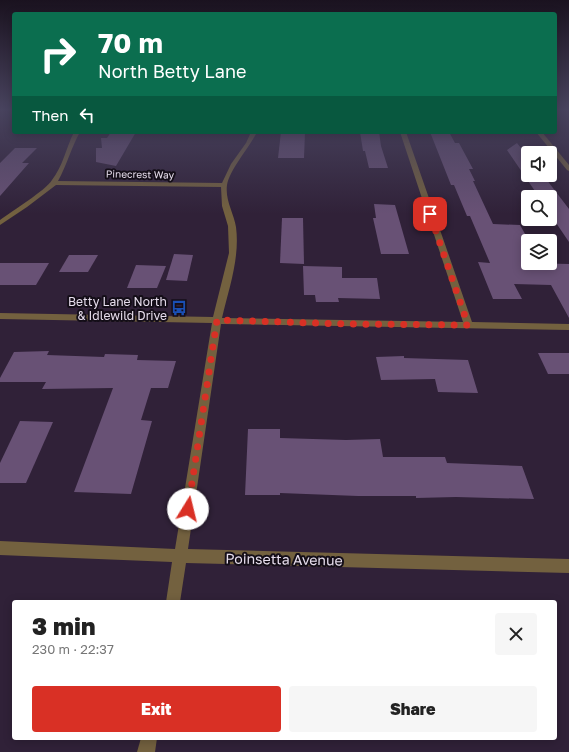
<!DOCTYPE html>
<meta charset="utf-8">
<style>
body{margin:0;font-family:"Golos Text",sans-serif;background:#f6f6f6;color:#222;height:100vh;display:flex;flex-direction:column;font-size:15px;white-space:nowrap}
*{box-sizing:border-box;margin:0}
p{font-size:13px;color:#767676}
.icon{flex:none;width:22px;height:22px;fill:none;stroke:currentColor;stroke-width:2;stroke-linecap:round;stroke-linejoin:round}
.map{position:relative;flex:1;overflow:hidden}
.drawer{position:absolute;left:12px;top:600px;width:545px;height:140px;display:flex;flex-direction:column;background:#fff;border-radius:4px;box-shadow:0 2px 10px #0003}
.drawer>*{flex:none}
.top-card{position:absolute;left:12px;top:12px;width:545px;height:122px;border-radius:4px;box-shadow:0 2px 10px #0003;background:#0b6e4f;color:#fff;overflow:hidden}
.tools{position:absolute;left:521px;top:146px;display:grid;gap:8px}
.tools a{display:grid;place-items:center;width:36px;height:36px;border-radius:4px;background:#fff;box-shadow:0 2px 10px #0003;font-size:20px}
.pin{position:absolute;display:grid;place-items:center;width:34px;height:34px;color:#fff;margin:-17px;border-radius:8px;box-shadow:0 2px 6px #0006}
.me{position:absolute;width:44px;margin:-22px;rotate:9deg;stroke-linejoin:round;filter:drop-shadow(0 0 3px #0008)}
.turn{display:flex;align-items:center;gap:14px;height:84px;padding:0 20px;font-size:18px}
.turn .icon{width:52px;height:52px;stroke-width:2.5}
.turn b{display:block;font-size:28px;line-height:34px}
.then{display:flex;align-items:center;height:38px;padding:0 20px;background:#0003;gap:8px;font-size:15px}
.round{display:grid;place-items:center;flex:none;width:42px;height:42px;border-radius:4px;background:#f6f6f6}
.headline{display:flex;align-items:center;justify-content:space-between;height:68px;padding:0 20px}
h1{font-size:24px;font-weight:800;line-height:30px}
.button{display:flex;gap:8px;margin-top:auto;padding:8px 20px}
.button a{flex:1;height:46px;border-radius:4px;background:#d93025;color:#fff;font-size:16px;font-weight:800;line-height:46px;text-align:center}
.button a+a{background:#f6f6f6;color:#222}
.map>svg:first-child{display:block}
.building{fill:#685175}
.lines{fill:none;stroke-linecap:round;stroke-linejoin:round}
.minor{fill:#73613f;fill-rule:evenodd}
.route{stroke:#d93025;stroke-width:7;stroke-dasharray:0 12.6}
.labels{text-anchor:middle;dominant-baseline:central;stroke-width:4;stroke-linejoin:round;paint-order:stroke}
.far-street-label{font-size:10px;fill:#e7deed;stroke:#140e18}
.poi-label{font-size:12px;fill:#e7deed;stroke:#140e18;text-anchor:end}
.near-street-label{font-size:14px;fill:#e7deed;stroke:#140e18}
</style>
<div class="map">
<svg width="569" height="752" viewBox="0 0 569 752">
<rect width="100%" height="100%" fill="#302138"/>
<g class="building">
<polygon points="111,132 136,132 116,166 96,162 96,148 102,148 101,138 107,138"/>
<polygon points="281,132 305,132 304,158 278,158"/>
<polygon points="360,132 379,132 381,146 388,168 369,168 365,151 363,151"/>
<polygon points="430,132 449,132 455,143 459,143 473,169 469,169 475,181 473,181 493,224 520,225 529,241 528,263 569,264 569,318 551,285 514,284 522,299 493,299 478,262 490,263 470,216 467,216 454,185 451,185"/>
<polygon points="517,143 528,157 528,175 543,175 569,209 569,242 550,214 550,197 539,197 507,150"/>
<polygon points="15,148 37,148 22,163 29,163 0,196 0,163"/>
<polygon points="374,204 395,205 409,254 381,254 373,218 376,218"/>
<polygon points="282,218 303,218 304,264 280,263"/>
<polygon points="174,254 193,255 187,281 166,280"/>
<polygon points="69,255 98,255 88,272 59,272"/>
<polygon points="0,263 49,263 36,285 0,285"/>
<polygon points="136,265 166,266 157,288 127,288"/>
<polygon points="303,266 342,267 342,278 377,278 380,299 338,298 339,302 316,302 315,295 304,295"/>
<polygon points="49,351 47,355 104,357 105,354 138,355 137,360 176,361 168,388 151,388 141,420 152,421 131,494 74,492 113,388 42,389 46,382 0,382 0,378 14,352"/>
<polygon points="538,353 569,353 569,374 548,374"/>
<polygon points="404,356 404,358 468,360 478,393 438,392 435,379 381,380 376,357"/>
<polygon points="20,421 53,422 26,483 0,483 0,463"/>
<polygon points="248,429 280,429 280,438 346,440 380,439 383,457 445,457 447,463 522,466 534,499 456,497 416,498 416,496 358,496 280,493 280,495 245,495"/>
</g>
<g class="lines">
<g class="minor">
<path d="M74,132H80C71,148 67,165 58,181L222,183L231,164L246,143L251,132H257C249,148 230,169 227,185C225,201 234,213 236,227C240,258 229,288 222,318L463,322L400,132H406L472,322L569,324V330L221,324L188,549L569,559V573L186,563L180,602H166L172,562L0,555V541L175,549L212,323L0,319V313L213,317L229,253L228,226L222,206L221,187L56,185L27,207L0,225V220C12,211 45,191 52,180C63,166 66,148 74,132Z"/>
<polygon points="536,132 542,132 569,165 569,171 567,170"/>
<polygon points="141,738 157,738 155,752 137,752"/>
</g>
</g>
<linearGradient id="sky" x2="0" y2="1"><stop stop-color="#1a121f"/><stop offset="0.51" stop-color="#48435e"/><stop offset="1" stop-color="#48435e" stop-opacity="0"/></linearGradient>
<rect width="569" height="214" fill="url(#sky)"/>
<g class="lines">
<polyline class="route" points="188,509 217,320 347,324 468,325 430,214"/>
</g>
<defs>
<symbol id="bus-bare" viewBox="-9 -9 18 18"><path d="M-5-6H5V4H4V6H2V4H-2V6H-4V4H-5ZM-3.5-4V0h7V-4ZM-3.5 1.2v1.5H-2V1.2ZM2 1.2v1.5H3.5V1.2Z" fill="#1a4fb4" stroke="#140e18" stroke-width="2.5" paint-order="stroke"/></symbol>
</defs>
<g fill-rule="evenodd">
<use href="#bus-bare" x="168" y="297" width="22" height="22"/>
</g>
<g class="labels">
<g class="far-street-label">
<text transform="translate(140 174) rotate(1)">Pinecrest Way</text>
</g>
<g class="poi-label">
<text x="167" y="301">Betty Lane North<tspan x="167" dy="14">&amp; Idlewild Drive</tspan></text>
</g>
<g class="near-street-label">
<text transform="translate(284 559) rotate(1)">Poinsetta Avenue</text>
</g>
</g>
</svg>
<div class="tools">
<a><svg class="icon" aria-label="sound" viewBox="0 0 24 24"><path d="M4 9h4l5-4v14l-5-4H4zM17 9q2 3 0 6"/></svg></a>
<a><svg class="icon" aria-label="search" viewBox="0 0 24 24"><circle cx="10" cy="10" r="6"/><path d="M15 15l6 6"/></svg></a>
<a><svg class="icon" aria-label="layers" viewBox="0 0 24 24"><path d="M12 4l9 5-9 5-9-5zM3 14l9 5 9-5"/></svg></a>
</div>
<div class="pin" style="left:430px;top:214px;background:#d93025"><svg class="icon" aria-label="arrive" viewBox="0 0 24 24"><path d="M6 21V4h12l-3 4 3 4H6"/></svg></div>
<svg class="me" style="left:188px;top:509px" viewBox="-20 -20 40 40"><circle r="19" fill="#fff"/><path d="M0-13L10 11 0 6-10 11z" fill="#d93025"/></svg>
<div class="top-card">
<div class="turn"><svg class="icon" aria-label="right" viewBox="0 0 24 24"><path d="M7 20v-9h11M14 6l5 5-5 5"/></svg><div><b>70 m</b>North Betty Lane</div></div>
<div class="then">Then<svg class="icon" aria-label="left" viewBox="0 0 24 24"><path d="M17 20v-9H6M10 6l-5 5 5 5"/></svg></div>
</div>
<section class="drawer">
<div class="headline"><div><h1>3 min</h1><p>230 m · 22:37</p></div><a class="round"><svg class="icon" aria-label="close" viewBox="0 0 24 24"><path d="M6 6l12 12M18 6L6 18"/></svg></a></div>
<div class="button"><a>Exit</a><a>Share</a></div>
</section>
</div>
